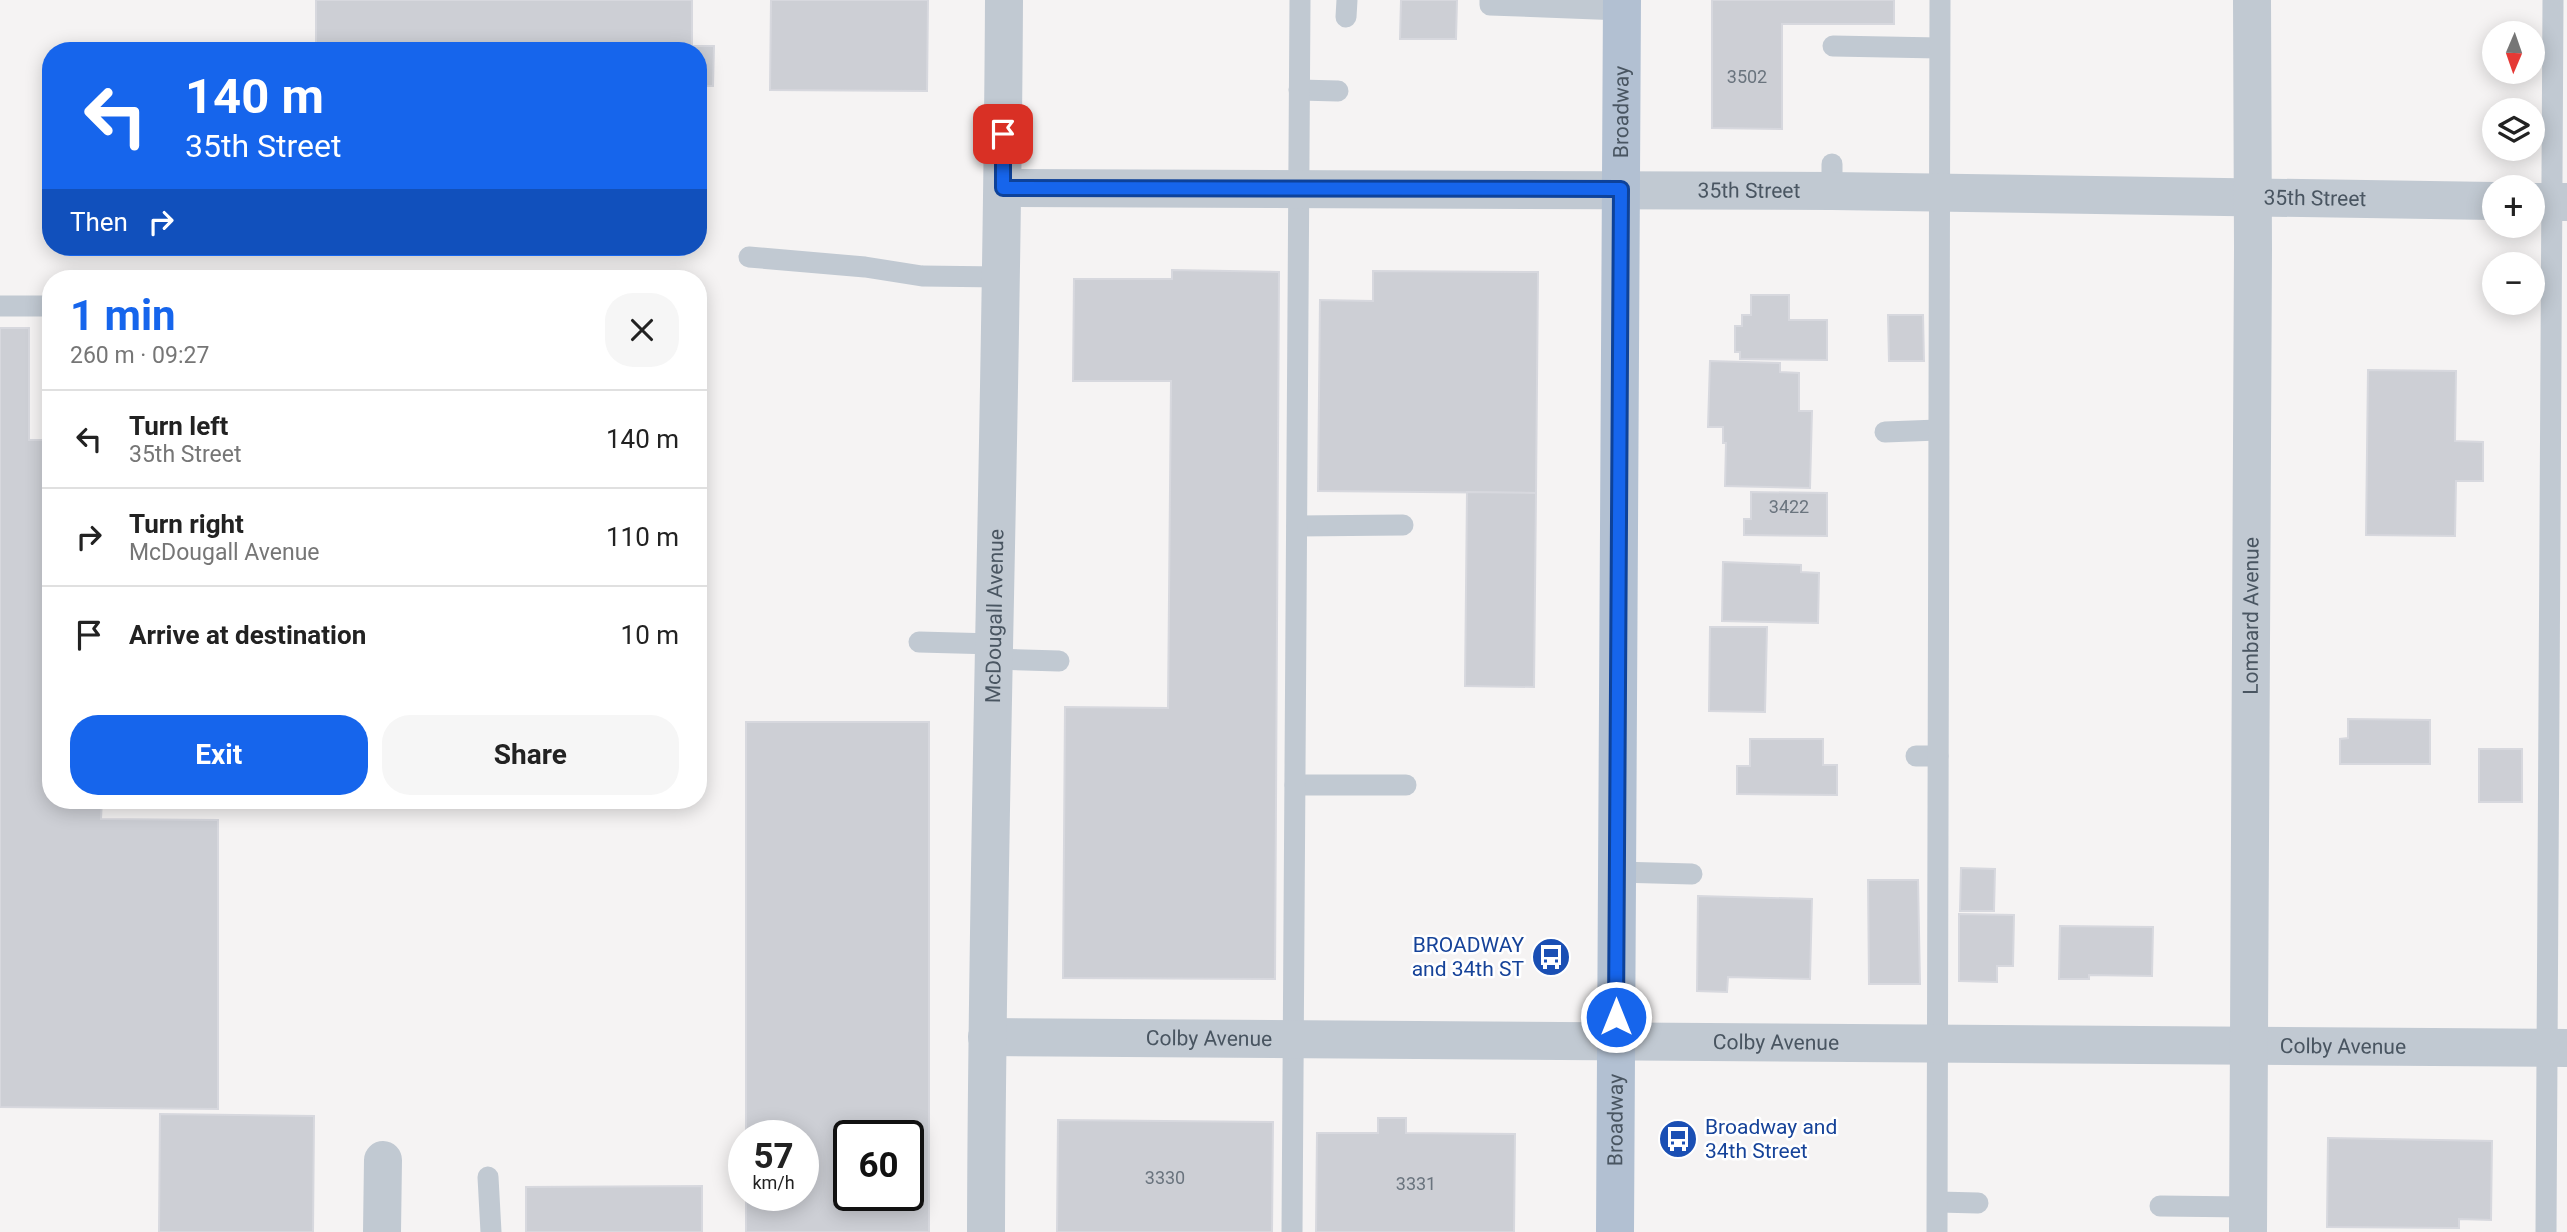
<!DOCTYPE html>
<meta charset="utf-8">
<style>
body{margin:0;font-family:Roboto,sans-serif;background:#f6f6f6;color:#222;height:100vh;display:flex;flex-direction:column;font-size:26px;white-space:nowrap}
*{box-sizing:border-box;margin:0}
p{font-size:23px;color:#767676}
.icon{flex:none;width:38px;height:38px;fill:none;stroke:currentColor;stroke-width:2;stroke-linecap:round;stroke-linejoin:round}
.map{position:relative;flex:1;overflow:hidden}
.drawer{position:absolute;left:42px;top:270px;width:665px;height:539px;display:flex;flex-direction:column;background:#fff;border-radius:28px;box-shadow:0 4px 18px #0003}
.drawer>*{flex:none}
.hud{position:absolute;left:42px;top:42px;width:665px;height:214px;border-radius:28px;box-shadow:0 4px 18px #0003;background:#1665ec;color:#fff;overflow:hidden}
.needle{width:46px;rotate:182deg}
.buttons{position:absolute;left:2482px;top:21px;display:grid;gap:14px}
.buttons a{display:grid;place-items:center;width:63px;height:63px;border-radius:50%;background:#fff;box-shadow:0 4px 18px #0003;font-size:35px}
.speed{position:absolute;left:728px;top:1120px;display:flex;gap:14px;font-size:35px;font-weight:700;text-align:center}
.speed>*{display:grid;place-content:center;width:91px;height:91px;border-radius:50%;background:#fff;box-shadow:0 4px 18px #0003;line-height:1}
.speed small{font-size:18px;font-weight:400}
.speed .limit{border:4px solid #111;border-radius:10px;background:#fff;color:#111}
.pin{position:absolute;display:grid;place-items:center;width:60px;height:60px;color:#fff;margin:-30px;border-radius:14px;box-shadow:0 4px 10px #0006}
.me{position:absolute;width:77px;margin:-38px;rotate:0deg;stroke-linejoin:round;filter:drop-shadow(0 0 5px #0008)}
.turn{display:flex;align-items:center;gap:24px;height:147px;padding:0 28px;font-size:32px}
.turn .icon{width:91px;height:91px;stroke-width:2.5}
.turn b{display:block;font-size:49px;line-height:60px}
.then{display:flex;align-items:center;height:66px;padding:0 28px;background:#0003;gap:14px;font-size:26px}
.round{display:grid;place-items:center;flex:none;width:74px;height:74px;border-radius:28px;background:#f6f6f6}
.head{display:flex;align-items:center;justify-content:space-between;height:119px;padding:0 28px}
h1{font-size:42px;font-weight:700;line-height:52px;color:#1665ec}
.action{display:flex;gap:14px;margin-top:auto;padding:14px 28px}
.action a{flex:1;height:80px;border-radius:28px;background:#1665ec;color:#fff;font-size:28px;font-weight:700;line-height:80px;text-align:center}
.action a+a{background:#f6f6f6;color:#222}
ul{padding:0;list-style:none}
li{display:flex;align-items:center;gap:21px;height:98px;padding:0 28px;border-top:2px solid #e0e0e0}
li div{flex:1}
li b{display:block;font-size:26px}
li em{font-style:normal}
.map>svg:first-child{display:block}
.building{fill:#cdcfd5;stroke:#d7d8de;stroke-width:2;fill-rule:evenodd}
.lines{fill:none;stroke-linecap:round;stroke-linejoin:round}
.service{stroke:#c1c9d2;stroke-width:21}
.minor{stroke:#c1c9d2;stroke-width:38}
.primary{stroke:#b2c0d2;stroke-width:38}
.route-casing{stroke:#0e4299;stroke-width:18}
.route{stroke:#1665ec;stroke-width:12}
.labels{text-anchor:middle;dominant-baseline:central;stroke-width:5;stroke-linejoin:round;paint-order:stroke}
.number-label{font-size:18px;fill:#6a747e}
.street-label{font-size:21px;fill:#495561;stroke:#fff}
.transit-label{font-size:21px;fill:#164399;stroke:#fff;text-anchor:end}
</style>
<div class="map">
<svg width="2567" height="1232" viewBox="0 0 2567 1232">
<rect width="100%" height="100%" fill="#f5f3f3"/>
<g class="building">
<polygon points="316,0 692,0 692,46 714,46 713,86 698,86 698,51 316,51"/>
<polygon points="771,0 928,0 927,91 770,90"/>
<polygon points="1401,0 1457,0 1456,39 1400,39"/>
<polygon points="1712,0 1894,0 1894,24 1782,24 1782,129 1712,128"/>
<polygon points="1172,270 1279,272 1275,979 1063,978 1065,707 1168,708 1171,381 1073,381 1074,279 1172,279"/>
<polygon points="1373,271 1538,272 1536,493 1318,491 1320,300 1373,301"/>
<polygon points="1751,295 1789,295 1789,320 1827,320 1827,360 1740,359 1740,352 1735,352 1735,326 1742,326 1742,315 1751,315"/>
<polygon points="1888,315 1923,315 1924,361 1889,361"/>
<polygon points="0,328 29,328 29,440 51,440 51,800 102,800 101,819 218,820 218,1109 0,1107"/>
<polygon points="1710,361 1780,363 1780,372 1799,373 1799,411 1812,411 1810,488 1725,486 1726,443 1723,443 1723,427 1708,427"/>
<polygon points="2368,370 2456,371 2455,441 2483,442 2483,481 2456,481 2455,536 2366,535"/>
<polygon points="1467,492 1536,493 1534,687 1465,686"/>
<polygon points="1751,492 1827,493 1827,536 1744,535 1744,519 1751,519"/>
<polygon points="1723,562 1801,565 1801,572 1819,573 1818,623 1722,621"/>
<polygon points="1710,627 1767,627 1765,712 1709,711"/>
<polygon points="2348,719 2430,720 2430,764 2340,764 2340,739 2348,738"/>
<path d="M746,722H929V1232H746V1195H803V1136H746ZM849,1136H908V1195H849Z"/>
<polygon points="1750,739 1823,739 1823,765 1837,765 1837,795 1737,794 1737,766 1750,766"/>
<rect x="2479" y="749" width="43" height="53"/>
<polygon points="1961,868 1995,869 1994,911 1960,911"/>
<polygon points="1868,880 1918,880 1920,984 1869,984"/>
<polygon points="1698,896 1812,899 1810,979 1728,977 1727,992 1697,991"/>
<polygon points="1959,914 2014,915 2013,966 1997,966 1997,982 1959,981"/>
<polygon points="2060,926 2153,927 2152,976 2089,975 2089,979 2059,979"/>
<polygon points="160,1114 314,1116 313,1232 159,1232"/>
<polygon points="1378,1118 1406,1118 1406,1133 1515,1134 1514,1232 1316,1232 1317,1133 1378,1133"/>
<polygon points="1058,1120 1273,1122 1272,1232 1057,1232"/>
<polygon points="2328,1138 2492,1141 2491,1220 2459,1219 2459,1228 2327,1227"/>
<polygon points="702,1186 702,1232 526,1232 526,1187"/>
</g>
<g class="lines">
<g class="service">
<polyline points="1490,0 1490,5 1622,10"/>
<polyline points="1346,17 1347,0"/>
<polyline points="1833,46 1939,48"/>
<polyline points="1299,90 1338,91"/>
<polyline points="1832,191 1832,164"/>
<polyline points="749,257 865,267 922,276 1001,277"/>
<polyline points="0,306 51,306"/>
<polyline points="1885,432 1938,430"/>
<polyline points="1297,526 1403,525"/>
<polyline points="919,642 994,644"/>
<polyline points="994,659 1059,661"/>
<polyline points="1916,756 1938,756"/>
<polyline points="1295,785 1406,785"/>
<polyline points="1617,872 1692,874"/>
<polyline points="488,1177 491,1232"/>
<polyline points="1938,1202 1978,1203"/>
<polyline points="2160,1206 2248,1207"/>
<polyline points="1292,1232 1300,0"/>
<polyline points="1937,1232 1940,0"/>
<polyline points="2546,1232 2553,0"/>
</g>
<g class="minor">
<path id="s1" d="M1003,188L1832,191L2494,201"/>
<polyline points="2532,202 2567,202"/>
<path id="s2" d="M987,1037L2567,1048"/>
<polyline points="382,1232 383,1160"/>
<path id="s3" d="M986,1232C987,821 1002,411 1004,0"/>
<path id="s4" d="M2248,1232L2253,249L2252,0"/>
</g>
<path class="primary" id="s5" d="M1615,1232L1622,0"/>
</g>
<g class="lines">
<defs>
<polyline id="route" points="1003,134 1003,188 1621,189 1616,1017"/>
</defs>
<use href="#route" class="route-casing"/>
<use href="#route" class="route"/>
</g>
<defs>
<symbol id="bus-disc" viewBox="-11 -11 22 22"><circle r="9.5" fill="#1a4fb4" stroke="#fff"/><path d="M-5-6H5V4H4V6H2V4H-2V6H-4V4H-5ZM-3.5-4V0h7V-4ZM-3.5 1.2v1.5H-2V1.2ZM2 1.2v1.5H3.5V1.2Z" fill="#fff"/></symbol>
</defs>
<g fill-rule="evenodd">
<use href="#bus-disc" x="1529" y="935" width="44" height="44"/>
<use href="#bus-disc" x="1656" y="1117" width="44" height="44"/>
</g>
<g class="labels">
<g class="number-label">
<text x="1747" y="76">3502</text>
<text x="1789" y="506">3422</text>
<text x="1165" y="1177">3330</text>
<text x="1416" y="1183">3331</text>
</g>
<g class="street-label">
<text stroke="none"><textPath href="#s5" startOffset="1120">Broadway</textPath></text>
<text stroke="none"><textPath href="#s1" startOffset="746">35th Street</textPath></text>
<text stroke="none"><textPath href="#s1" startOffset="1312">35th Street</textPath></text>
<text stroke="none"><textPath href="#s3" startOffset="616">McDougall Avenue</textPath></text>
<text stroke="none"><textPath href="#s4" startOffset="616">Lombard Avenue</textPath></text>
<text stroke="none"><textPath href="#s2" startOffset="222">Colby Avenue</textPath></text>
<text stroke="none"><textPath href="#s2" startOffset="789">Colby Avenue</textPath></text>
<text stroke="none"><textPath href="#s2" startOffset="1356">Colby Avenue</textPath></text>
<text stroke="none"><textPath href="#s5" startOffset="112">Broadway</textPath></text>
</g>
<g class="transit-label">
<text x="1524" y="945">BROADWAY<tspan x="1524" dy="24">and 34th ST</tspan></text>
<text x="1705" y="1127" text-anchor="start">Broadway and<tspan x="1705" dy="24">34th Street</tspan></text>
</g>
</g>
</svg>
<div class="buttons">
<a><svg class="needle" viewBox="-14 -14 28 28"><path d="M0-13l5 13h-10z" fill="#e53935"/><path d="M0 13l5-13h-10z" fill="#767676"/></svg></a>
<a><svg class="icon" aria-label="layers" viewBox="0 0 24 24"><path d="M12 4l9 5-9 5-9-5zM3 14l9 5 9-5"/></svg></a>
<a>+</a>
<a>−</a>
</div>
<div class="speed"><div>57<small>km/h</small></div><div class="limit">60</div></div>
<div class="pin" style="left:1003px;top:134px;background:#d93025"><svg class="icon" aria-label="arrive" viewBox="0 0 24 24"><path d="M6 21V4h12l-3 4 3 4H6"/></svg></div>
<svg class="me" style="left:1616px;top:1017px" viewBox="-20 -20 40 40"><circle r="17" fill="#1665ec" stroke="#fff" stroke-width="3"/><path d="M0-11L8 9 0 5-8 9z" fill="#fff"/></svg>
<div class="hud">
<div class="turn"><svg class="icon" aria-label="left" viewBox="0 0 24 24"><path d="M17 20v-9H6M10 6l-5 5 5 5"/></svg><div><b>140 m</b>35th Street</div></div>
<div class="then">Then<svg class="icon" aria-label="right" viewBox="0 0 24 24"><path d="M7 20v-9h11M14 6l5 5-5 5"/></svg></div>
</div>
<section class="drawer">
<div class="head"><div><h1>1 min</h1><p>260 m · 09:27</p></div><a class="round"><svg class="icon" aria-label="close" viewBox="0 0 24 24"><path d="M6 6l12 12M18 6L6 18"/></svg></a></div>
<ul>
<li><svg class="icon" aria-label="left" viewBox="0 0 24 24"><path d="M17 20v-9H6M10 6l-5 5 5 5"/></svg><div><b>Turn left</b><p>35th Street</p></div><em>140 m</em></li>
<li><svg class="icon" aria-label="right" viewBox="0 0 24 24"><path d="M7 20v-9h11M14 6l5 5-5 5"/></svg><div><b>Turn right</b><p>McDougall Avenue</p></div><em>110 m</em></li>
<li><svg class="icon" aria-label="arrive" viewBox="0 0 24 24"><path d="M6 21V4h12l-3 4 3 4H6"/></svg><div><b>Arrive at destination</b></div><em>10 m</em></li>
</ul>
<div class="action"><a>Exit</a><a>Share</a></div>
</section>
</div>
